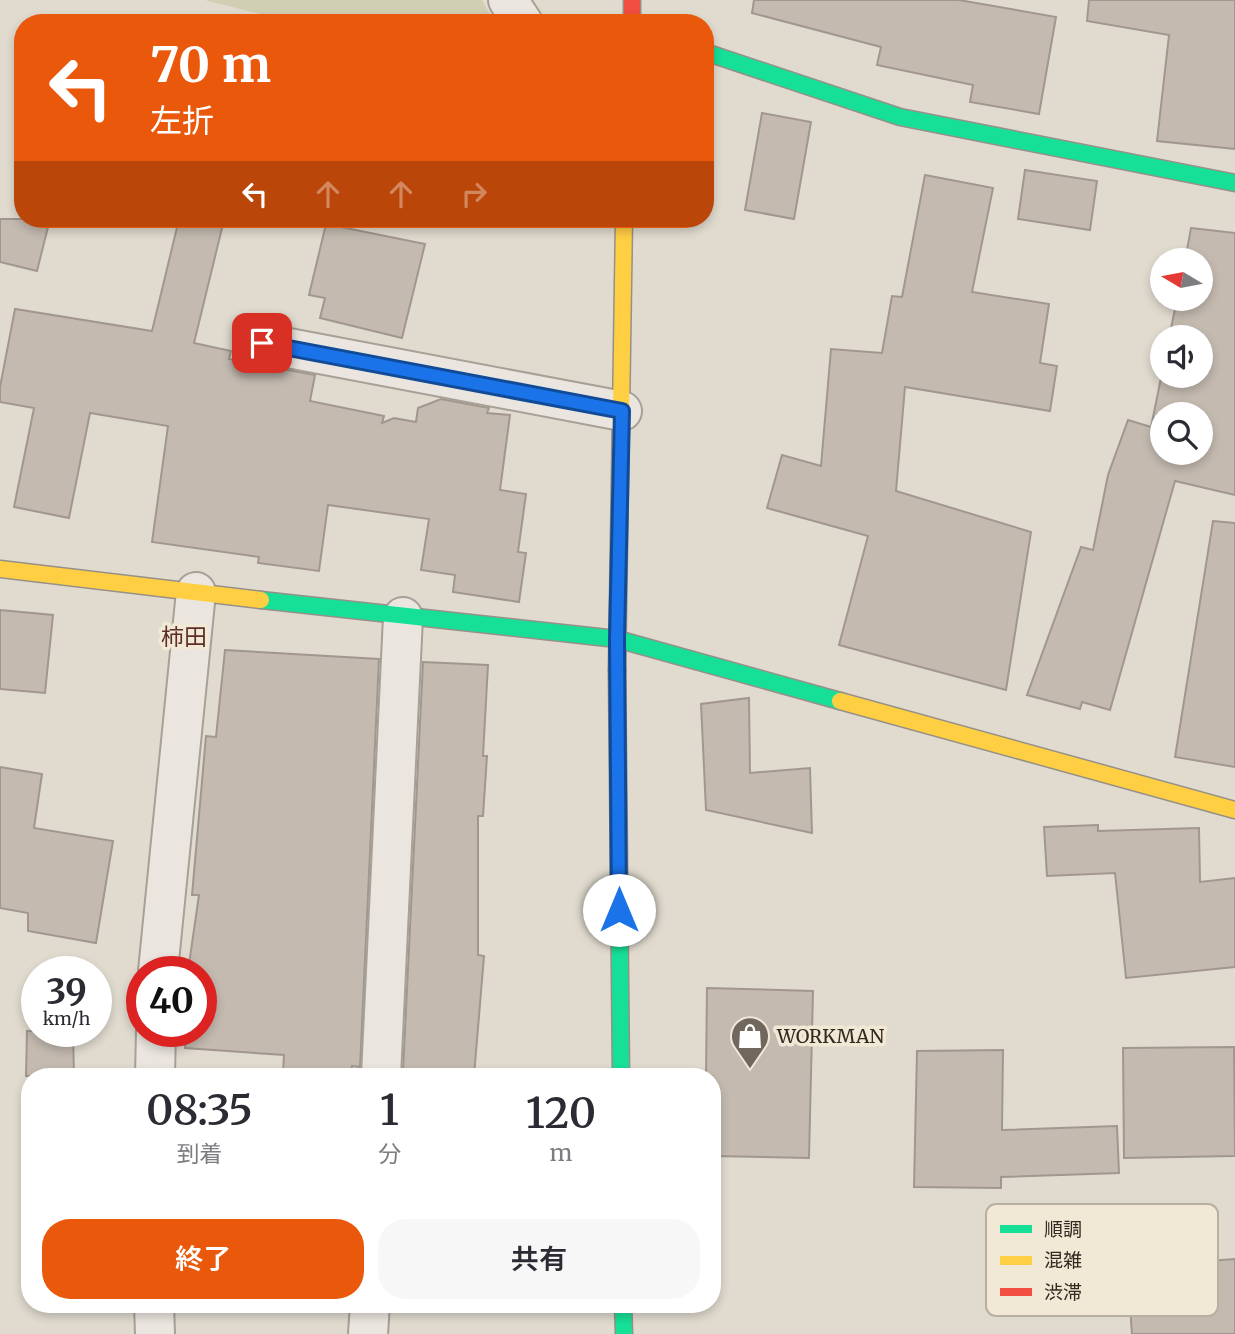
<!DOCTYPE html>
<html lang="ja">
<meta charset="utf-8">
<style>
body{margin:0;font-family:Merriweather,"Noto Sans JP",serif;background:#f7f7f7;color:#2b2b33;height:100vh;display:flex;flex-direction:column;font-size:26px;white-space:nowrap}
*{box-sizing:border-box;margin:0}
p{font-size:23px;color:#7c7c81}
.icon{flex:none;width:38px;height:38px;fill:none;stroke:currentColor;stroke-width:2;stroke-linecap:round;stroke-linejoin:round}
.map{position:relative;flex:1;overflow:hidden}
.drawer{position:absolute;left:21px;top:1068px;width:700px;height:245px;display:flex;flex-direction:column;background:#fff;border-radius:28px;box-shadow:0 4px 10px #0003}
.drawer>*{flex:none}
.banner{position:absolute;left:14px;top:14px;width:700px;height:214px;border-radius:28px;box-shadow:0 4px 10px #0003;background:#ea580c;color:#fff;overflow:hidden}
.needle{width:46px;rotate:280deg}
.buttons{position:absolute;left:1150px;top:248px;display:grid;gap:14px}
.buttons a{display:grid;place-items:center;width:63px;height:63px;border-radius:50%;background:#fff;box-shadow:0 4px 10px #0003;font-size:35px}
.speed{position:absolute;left:21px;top:956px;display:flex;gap:14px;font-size:35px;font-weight:700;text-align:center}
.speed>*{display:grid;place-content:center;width:91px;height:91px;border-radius:50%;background:#fff;box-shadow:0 4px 10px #0003;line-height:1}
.speed small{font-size:18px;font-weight:400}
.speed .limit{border:10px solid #d22;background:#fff;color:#111}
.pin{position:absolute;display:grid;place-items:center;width:60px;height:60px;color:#fff;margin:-30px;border-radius:14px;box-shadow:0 4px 10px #0006}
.me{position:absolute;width:77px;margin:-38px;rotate:0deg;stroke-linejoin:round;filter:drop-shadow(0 0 5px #0008)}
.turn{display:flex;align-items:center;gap:24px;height:147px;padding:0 21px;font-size:32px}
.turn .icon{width:91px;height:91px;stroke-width:2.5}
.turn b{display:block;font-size:49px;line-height:60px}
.lanes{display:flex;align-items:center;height:66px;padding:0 21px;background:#0003;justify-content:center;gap:35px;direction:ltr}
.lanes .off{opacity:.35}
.eta{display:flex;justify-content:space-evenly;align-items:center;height:119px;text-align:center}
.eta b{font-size:42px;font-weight:600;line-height:49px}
.primary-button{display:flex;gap:14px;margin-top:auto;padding:14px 21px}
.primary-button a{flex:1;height:80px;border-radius:28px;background:#ea580c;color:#fff;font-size:28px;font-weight:600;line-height:80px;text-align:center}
.primary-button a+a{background:#f7f7f7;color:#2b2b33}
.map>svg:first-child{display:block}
.green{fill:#d0cfb3}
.building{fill:#c4bab0;stroke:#a1978f;stroke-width:2;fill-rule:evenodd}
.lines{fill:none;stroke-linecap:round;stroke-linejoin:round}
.street-casing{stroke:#a7a097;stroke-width:42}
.fast-casing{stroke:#969088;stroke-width:19}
.slow-casing{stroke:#969088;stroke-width:19}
.jam-casing{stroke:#969088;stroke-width:19}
.street{stroke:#eae6df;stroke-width:38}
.fast{stroke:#16e098;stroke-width:16}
.slow{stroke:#ffcf43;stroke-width:16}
.jam{stroke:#f24e42;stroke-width:16}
.route-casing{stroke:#114b97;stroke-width:18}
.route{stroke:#1a73e8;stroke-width:12}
.labels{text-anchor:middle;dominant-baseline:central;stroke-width:7;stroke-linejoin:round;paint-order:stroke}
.poi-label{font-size:19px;fill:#342920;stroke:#f1e8d6;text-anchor:start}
.quarter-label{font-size:23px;fill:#5c2e25;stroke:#f1e8d6}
.key{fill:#f1e8d6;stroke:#b8af9f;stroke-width:2}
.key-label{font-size:19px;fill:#342920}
</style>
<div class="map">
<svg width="1235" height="1334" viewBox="0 0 1235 1334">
<rect width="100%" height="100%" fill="#e1dbcf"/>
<polygon class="green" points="205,0 482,0 495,23 296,23"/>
<g class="building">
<polygon points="754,0 959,0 1056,17 1039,114 970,102 973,85 877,65 881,47 752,13"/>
<polygon points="1089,0 1235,0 1235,149 1157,141 1169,35 1087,21"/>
<polygon points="762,113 811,122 794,219 745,210"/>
<polygon points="1025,170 1097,181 1090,230 1018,219"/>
<polygon points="925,175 993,188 972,292 1049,304 1040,363 1057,366 1050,411 905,387 896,491 1031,532 1006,690 839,645 868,536 767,508 782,455 821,466 831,349 882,353 892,296 902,297"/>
<polygon points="0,219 50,219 37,271 0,262"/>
<polygon points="179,219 199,219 223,224 194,343 231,351 229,359 315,375 310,401 384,416 382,423 394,418 416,422 418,408 441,399 489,408 487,413 510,415 500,490 526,494 518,552 526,553 519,602 453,592 455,575 421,570 429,519 328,505 319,571 258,563 259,557 152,542 168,426 90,413 69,518 14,507 34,408 0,402 0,387 15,309 152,331"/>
<polygon points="326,224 425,244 402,338 320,318 325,298 309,295"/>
<path d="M1191,228L1235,233V495L1175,481L1110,710L1082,702L1080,709L1027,695L1081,547L1093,550L1108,475L1128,420L1151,427L1162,373V376H1200V338H1169L1177,299H1200V261H1185ZM1162,415H1200V453H1162Z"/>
<polygon points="1213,521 1235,523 1235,767 1175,757"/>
<polygon points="0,610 53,615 45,693 0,689"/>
<polygon points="225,650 379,659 360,1067 352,1066 351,1076 283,1073 284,1055 185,1048 187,1031 201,1031 201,971 188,971 199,895 192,895 206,736 216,737"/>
<polygon points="423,662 488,665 483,756 487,756 483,816 478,816 478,955 484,956 474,1076 403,1071"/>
<polygon points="749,698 750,773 810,768 812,833 706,810 701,704"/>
<polygon points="0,767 42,774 34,828 113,841 96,943 28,931 28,913 0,908"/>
<polygon points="1098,825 1098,831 1199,828 1200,882 1235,878 1235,967 1126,978 1115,873 1047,876 1044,827"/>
<polygon points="707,988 813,991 809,1158 712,1156 712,1076 706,1076"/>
<polygon points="27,1031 73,1031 74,1076 26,1076"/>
<polygon points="1234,1047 1235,1156 1124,1158 1123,1048"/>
<polygon points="1003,1050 1002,1130 1117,1126 1119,1173 1001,1177 1001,1188 914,1187 917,1051"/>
<polygon points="1235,1259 1235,1334 1132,1334 1127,1267"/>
</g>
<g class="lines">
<defs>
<g id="street">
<polyline points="508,0 523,23"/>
<polyline points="262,343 622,411"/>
<polyline points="158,971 196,592"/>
<polyline points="155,1076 156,1031"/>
<polyline points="381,1076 403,617"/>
<polyline points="154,1304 155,1334"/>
<polyline points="368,1334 370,1304"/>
</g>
<g id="fast">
<polyline points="705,52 900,117 1235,183"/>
<polyline points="261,600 617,639 840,701"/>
<polyline points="617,670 621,1076"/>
<polyline points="623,1304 624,1334"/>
</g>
<g id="slow">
<polyline points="0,569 261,600"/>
<polyline points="617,670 624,219"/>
<polyline points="840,701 1235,810"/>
</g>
<polyline id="jam" points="632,0 632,23"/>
</defs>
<use href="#street" class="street-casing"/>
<use href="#fast" class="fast-casing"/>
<use href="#slow" class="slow-casing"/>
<use href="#jam" class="jam-casing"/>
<use href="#street" class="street"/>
<use href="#fast" class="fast"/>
<use href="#slow" class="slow"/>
<use href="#jam" class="jam"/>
</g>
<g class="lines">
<defs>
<polyline id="route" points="262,343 622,411 617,639 619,910"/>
</defs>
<use href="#route" class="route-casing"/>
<use href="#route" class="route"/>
</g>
<defs>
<symbol id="shop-pin" viewBox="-11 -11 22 30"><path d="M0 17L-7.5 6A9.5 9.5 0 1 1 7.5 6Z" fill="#71675d" stroke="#f1e8d6"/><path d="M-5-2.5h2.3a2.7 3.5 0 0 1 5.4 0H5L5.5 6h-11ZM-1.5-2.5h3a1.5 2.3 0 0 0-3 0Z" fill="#fff"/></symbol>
</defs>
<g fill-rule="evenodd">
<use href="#shop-pin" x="728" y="1014" width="44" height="60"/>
</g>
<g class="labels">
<g class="poi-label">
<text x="777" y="1036">WORKMAN</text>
</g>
<g class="quarter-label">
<text x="184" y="636">柿田</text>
</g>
</g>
<rect x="986" y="1204" width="232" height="112" rx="10" class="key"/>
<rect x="1000" y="1225" width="32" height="8" fill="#16e098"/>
<rect x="1000" y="1256" width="32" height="9" fill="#ffcf43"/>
<rect x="1000" y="1288" width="32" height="8" fill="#f24e42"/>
<g class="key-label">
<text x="1044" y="1236">順調</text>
<text x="1044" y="1267">混雑</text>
<text x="1044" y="1299">渋滞</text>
</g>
</svg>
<div class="buttons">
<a><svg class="needle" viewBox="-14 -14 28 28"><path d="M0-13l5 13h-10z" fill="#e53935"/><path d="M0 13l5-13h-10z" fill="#7c7c81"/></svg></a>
<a><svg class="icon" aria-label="sound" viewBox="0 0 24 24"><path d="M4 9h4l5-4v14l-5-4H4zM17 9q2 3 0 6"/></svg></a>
<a><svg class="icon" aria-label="search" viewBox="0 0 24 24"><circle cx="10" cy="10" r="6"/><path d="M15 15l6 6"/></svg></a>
</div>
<div class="speed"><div>39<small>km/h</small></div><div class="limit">40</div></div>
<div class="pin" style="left:262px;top:343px;background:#d93025"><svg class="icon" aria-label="arrive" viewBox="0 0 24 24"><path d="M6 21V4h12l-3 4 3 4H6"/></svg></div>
<svg class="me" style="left:619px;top:910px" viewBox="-20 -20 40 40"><circle r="19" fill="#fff"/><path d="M0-13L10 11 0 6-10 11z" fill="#1a73e8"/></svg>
<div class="banner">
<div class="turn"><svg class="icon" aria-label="left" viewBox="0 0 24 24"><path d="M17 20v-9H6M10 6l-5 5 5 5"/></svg><div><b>70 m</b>左折</div></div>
<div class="lanes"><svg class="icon" aria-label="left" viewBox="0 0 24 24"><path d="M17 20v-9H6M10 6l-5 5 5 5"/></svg><svg class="icon off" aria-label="ahead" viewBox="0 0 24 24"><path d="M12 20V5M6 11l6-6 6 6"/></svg><svg class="icon off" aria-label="ahead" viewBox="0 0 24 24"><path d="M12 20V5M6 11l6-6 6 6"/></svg><svg class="icon off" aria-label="right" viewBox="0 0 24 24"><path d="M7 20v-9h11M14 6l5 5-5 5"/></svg></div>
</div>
<section class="drawer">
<div class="eta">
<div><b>08:35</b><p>到着</p></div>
<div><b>1</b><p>分</p></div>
<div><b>120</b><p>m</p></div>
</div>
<div class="primary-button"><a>終了</a><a>共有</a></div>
</section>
</div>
